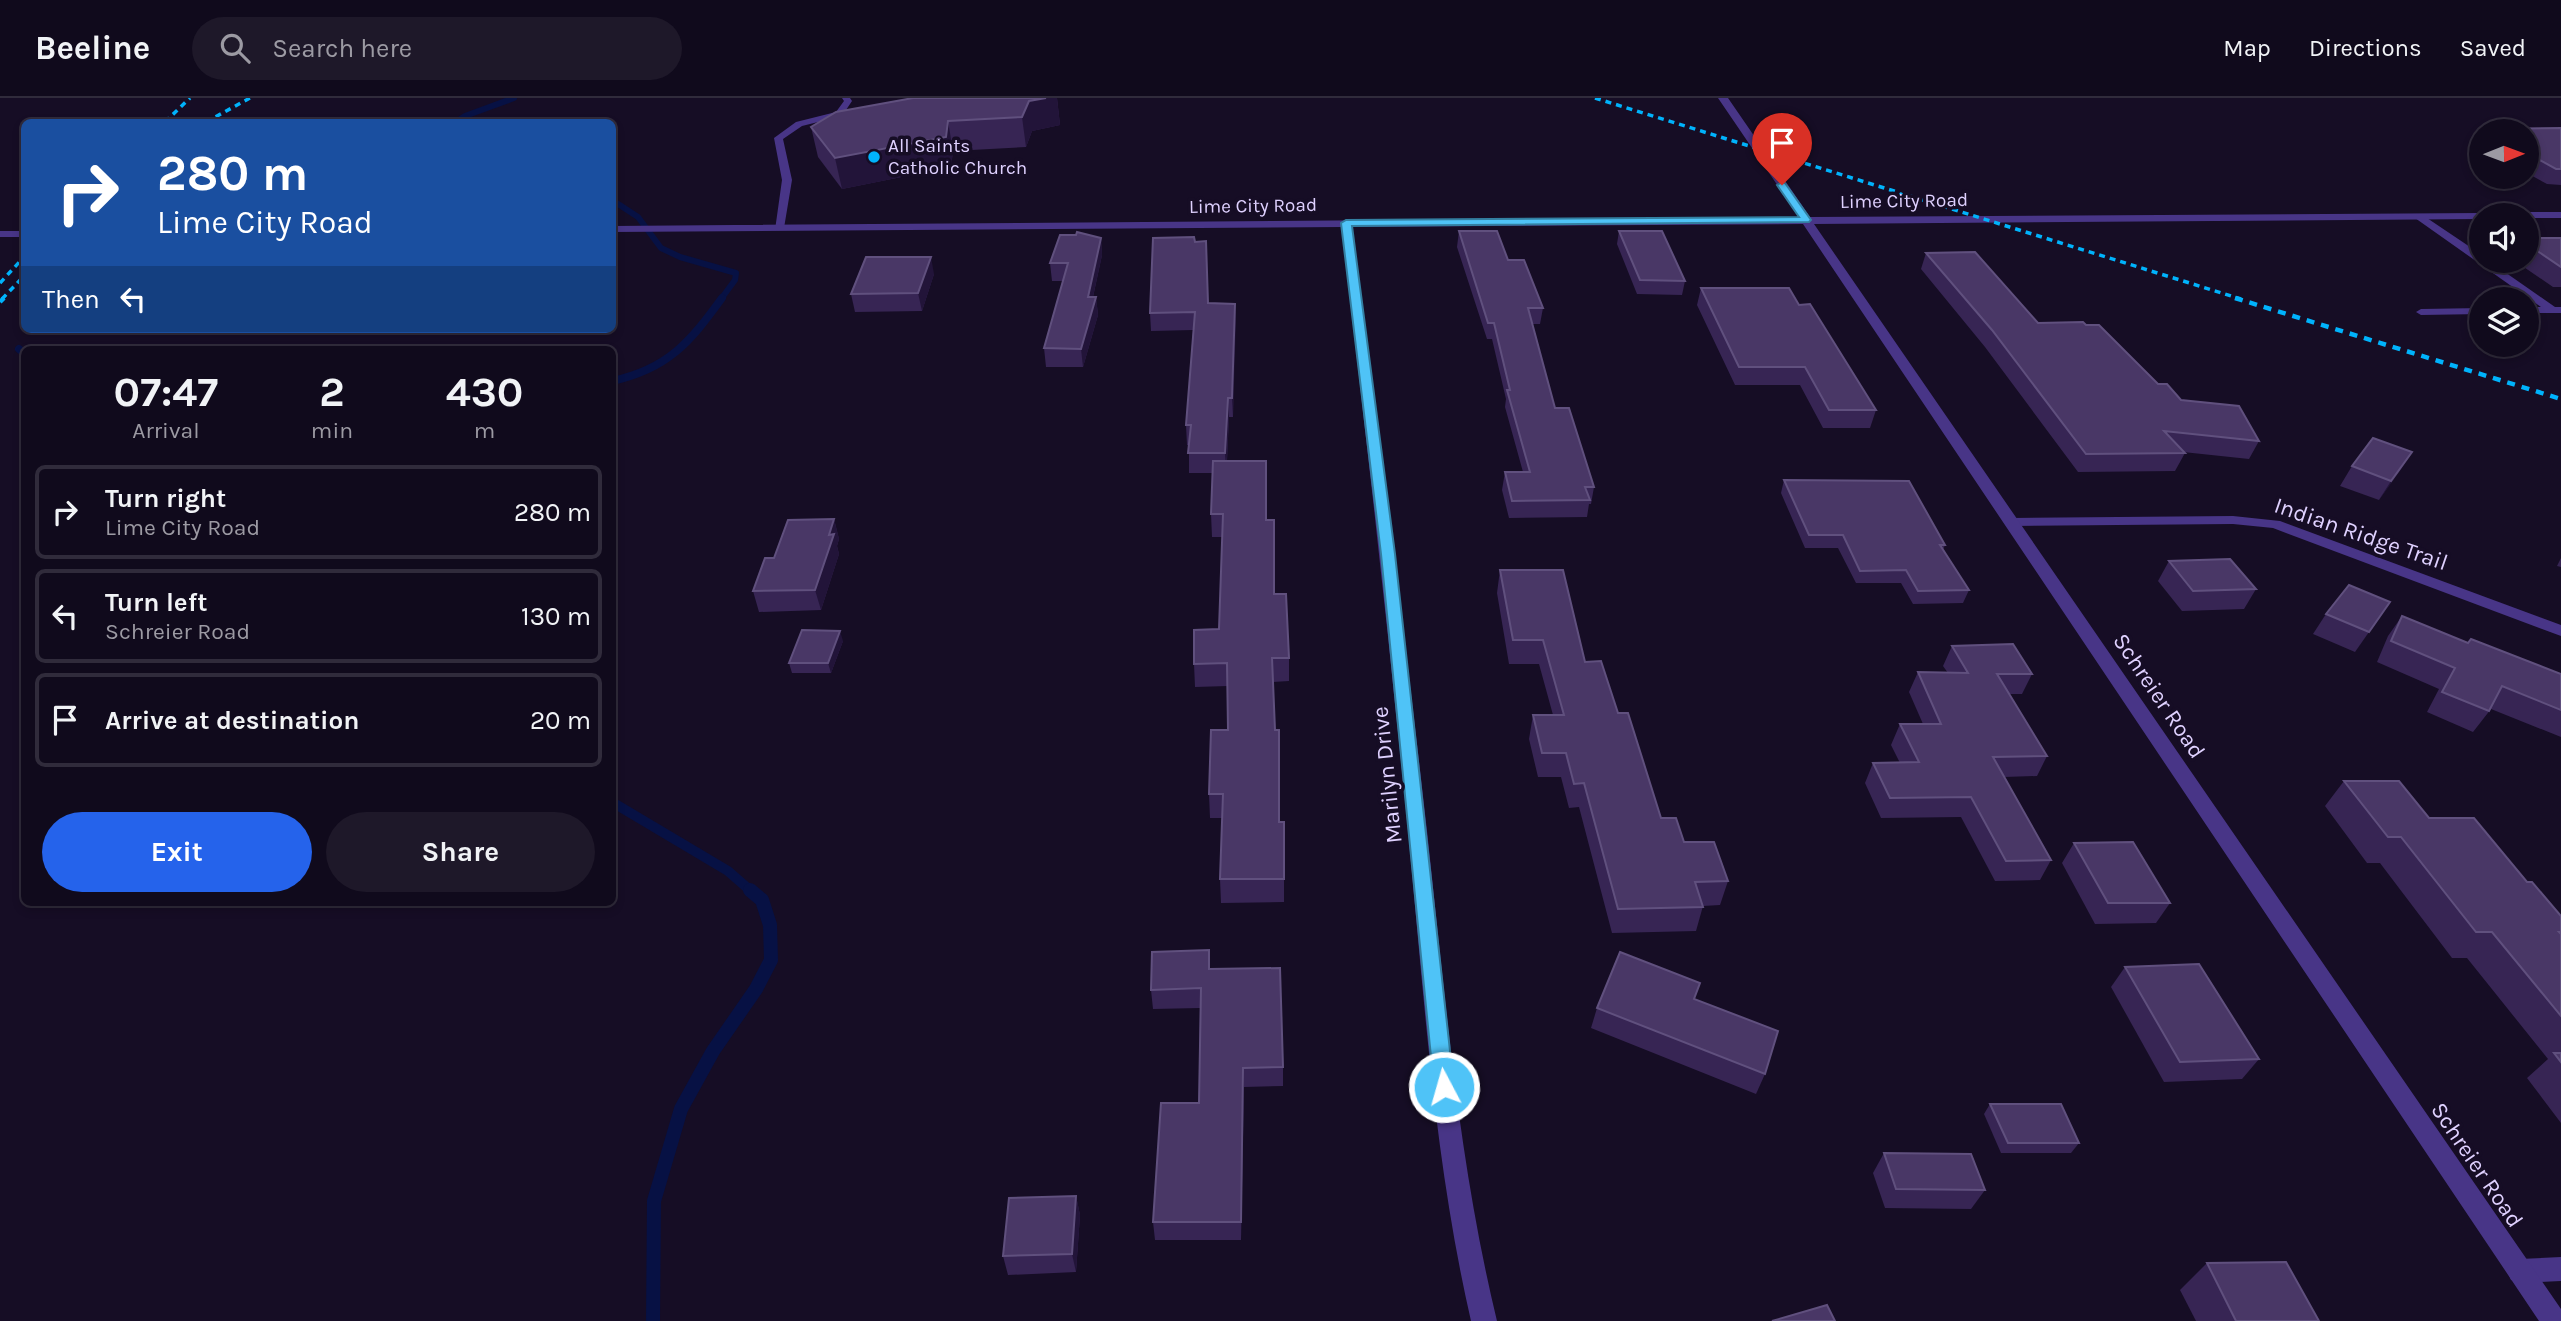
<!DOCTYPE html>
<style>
body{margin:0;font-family:Karla,sans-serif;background:#1e1829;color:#f1f3f6;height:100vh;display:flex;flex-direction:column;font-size:26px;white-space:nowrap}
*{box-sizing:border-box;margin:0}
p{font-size:23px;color:#9c9aa3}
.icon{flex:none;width:38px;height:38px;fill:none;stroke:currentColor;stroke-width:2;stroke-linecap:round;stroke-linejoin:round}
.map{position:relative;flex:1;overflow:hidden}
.panel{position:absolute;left:21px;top:248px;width:595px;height:560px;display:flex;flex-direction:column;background:#100a1c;border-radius:10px;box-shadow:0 4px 10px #0003,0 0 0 2px #302b3b}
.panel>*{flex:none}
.guide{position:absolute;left:21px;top:21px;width:595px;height:214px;border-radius:10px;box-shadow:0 4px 10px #0003,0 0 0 2px #302b3b;background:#1a4fa0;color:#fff;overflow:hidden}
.needle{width:46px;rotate:89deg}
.tools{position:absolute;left:2469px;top:21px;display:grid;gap:14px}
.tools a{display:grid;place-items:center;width:70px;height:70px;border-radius:50%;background:#100a1c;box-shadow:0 4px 10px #0003,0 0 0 2px #302b3b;font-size:35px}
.pin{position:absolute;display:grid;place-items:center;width:60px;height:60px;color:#fff;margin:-72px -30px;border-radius:50% 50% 50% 0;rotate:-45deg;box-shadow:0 0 7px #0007}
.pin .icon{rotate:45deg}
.me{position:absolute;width:77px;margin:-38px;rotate:354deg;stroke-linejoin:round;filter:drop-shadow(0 0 5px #0008)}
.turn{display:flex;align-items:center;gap:24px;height:147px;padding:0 21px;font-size:32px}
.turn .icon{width:91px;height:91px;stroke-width:2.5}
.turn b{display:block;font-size:49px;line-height:60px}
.then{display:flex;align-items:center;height:66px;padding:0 21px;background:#0003;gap:14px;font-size:26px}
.eta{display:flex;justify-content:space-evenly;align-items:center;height:119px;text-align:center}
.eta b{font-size:42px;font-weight:700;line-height:49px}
.action{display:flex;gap:14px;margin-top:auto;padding:14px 21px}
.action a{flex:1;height:80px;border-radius:42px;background:#2563eb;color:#fff;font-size:28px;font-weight:700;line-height:80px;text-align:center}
.action a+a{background:#1e1829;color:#f1f3f6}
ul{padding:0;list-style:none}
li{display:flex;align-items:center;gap:21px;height:94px;margin:0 14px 10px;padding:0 7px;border:4px solid #302b3b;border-radius:10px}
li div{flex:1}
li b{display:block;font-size:26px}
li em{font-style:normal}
header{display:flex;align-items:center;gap:42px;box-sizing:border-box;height:98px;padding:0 35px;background:#100a1c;border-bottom:2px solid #302b3b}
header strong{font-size:33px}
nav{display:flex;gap:38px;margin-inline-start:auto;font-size:24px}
.search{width:490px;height:63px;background:#1e1829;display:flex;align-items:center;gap:18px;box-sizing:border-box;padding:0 24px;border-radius:38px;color:#9c9aa3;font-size:26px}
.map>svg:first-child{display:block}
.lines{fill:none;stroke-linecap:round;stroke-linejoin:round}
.stream-far3{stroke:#071144;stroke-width:6}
.stream-far2{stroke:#071144;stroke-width:8}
.stream-far1{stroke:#071144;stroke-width:10}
.stream{stroke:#071144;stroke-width:14}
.service{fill:#483587;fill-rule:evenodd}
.minor{fill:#483587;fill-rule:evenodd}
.tertiary{fill:#483587;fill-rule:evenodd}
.rail-far1{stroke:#00b3fc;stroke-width:3.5;stroke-dasharray:6 5;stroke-linecap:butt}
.rail{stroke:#00b3fc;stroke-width:4.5;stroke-dasharray:8 7;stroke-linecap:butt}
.wall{fill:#372554}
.shaded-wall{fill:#221439}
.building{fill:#493766;stroke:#60507e;stroke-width:2}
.route{fill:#4fc3f7;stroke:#337fa1;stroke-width:2}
.poi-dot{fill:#00b3fc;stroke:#160d25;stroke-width:2.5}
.labels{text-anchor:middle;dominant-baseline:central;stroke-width:7;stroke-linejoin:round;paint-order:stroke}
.far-poi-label{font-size:19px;fill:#dfd1ff;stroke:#160d25;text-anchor:start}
.far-street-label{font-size:19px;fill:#dfd1ff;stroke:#160d25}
.street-label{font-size:23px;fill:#dfd1ff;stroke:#160d25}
</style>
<header>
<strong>Beeline</strong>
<div class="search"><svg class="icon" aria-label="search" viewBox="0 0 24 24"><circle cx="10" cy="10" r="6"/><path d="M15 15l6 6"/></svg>Search here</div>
<nav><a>Map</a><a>Directions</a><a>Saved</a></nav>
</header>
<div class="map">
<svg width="2561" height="1223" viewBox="0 0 2561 1223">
<rect width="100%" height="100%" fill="#160d25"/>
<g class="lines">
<g class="stream-far3">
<polyline points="456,24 465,18 514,0"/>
<polyline points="612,102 638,119 661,150 680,159 736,175 735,182 721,201"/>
</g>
<g class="stream-far2">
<polyline points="19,251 24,255"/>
<path d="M612,283C668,271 690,244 722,200"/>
</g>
<polyline class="stream-far1" points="612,704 728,773 752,794"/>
<polyline class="stream" points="653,1223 654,1103 681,1011 713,953 756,891 771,862 770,827 762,802 750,792"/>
<g class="service">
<polygon points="842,0 850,0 852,3 842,18 802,28 783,41 792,82 784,130 775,132 782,82 774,40 796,24 836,14 844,3"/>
<polygon points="2415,116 2421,116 2482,157 2482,163 2489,163 2555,209 2561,209 2561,215 2527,215 2527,209 2541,209 2415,120"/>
<polygon points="2482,210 2482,216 2421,217 2416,214 2421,211"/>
</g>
<g class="minor">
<path d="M1346,122L1351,125C1379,327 1404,530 1427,733C1445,897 1458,1062 1497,1223H1471C1434,1062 1424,897 1408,733C1388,530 1365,327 1341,125Z"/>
<polygon points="2233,418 2280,423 2561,527 2561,538 2273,430 2233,426 2012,428 2005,424 2012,420"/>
<polygon points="2561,1159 2561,1183 2520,1185 2511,1182 2507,1173 2511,1164 2520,1161"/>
</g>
<g class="tertiary">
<polygon points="1718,0 1728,0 1810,119 2482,115 2487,117 2482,117 2482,121 1814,126 2561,1211 2561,1223 2539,1223 1803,126 612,134 612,128 1799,119"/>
<polygon points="2527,114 2561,114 2561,120 2527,120 2527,117 2522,117"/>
<rect x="0" y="133" width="24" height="6"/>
</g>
<g class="rail-far1">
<polyline points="1595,0 2241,201"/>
<polyline points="165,24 190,0"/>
<polyline points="206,24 250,0"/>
<polyline points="0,185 24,159"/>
<polyline points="2,201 24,178"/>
</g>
<g class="rail">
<polyline points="2235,200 2561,301"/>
<polyline points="0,204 4,200"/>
</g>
</g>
<g class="wall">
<polygon points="1057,0 1060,27 1032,33 1026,49 953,53 951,69 842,91 818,59 811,29"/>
<polygon points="2561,30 2561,87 2547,86 2527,75 2527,33 2484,33 2485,31"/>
<polygon points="2482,37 2482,48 2477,45"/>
<polygon points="1459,133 1508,162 1543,210 1540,226 1532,226 1555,310 1594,389 1591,406 1589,406 1587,419 1509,420 1502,392 1505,374 1523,374 1505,309 1506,301 1492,241 1487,241 1457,149"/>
<polygon points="1619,133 1685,183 1682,197 1637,196 1617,146"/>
<polygon points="1101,140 1102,157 1093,199 1096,199 1098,217 1083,269 1046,269 1044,250 1063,183 1052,183 1050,165"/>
<polygon points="2527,140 2561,140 2561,189 2553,189 2515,163 2527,163"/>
<polygon points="1195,144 1208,205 1235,206 1233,319 1229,319 1227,363 1266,422 1274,496 1289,560 1289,583 1273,584 1279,724 1284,724 1284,804 1221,805 1220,781 1222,720 1210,720 1209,696 1228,632 1228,588 1195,589 1194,566 1219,531 1222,439 1212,439 1211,416 1213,375 1189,375 1189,347 1187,347 1186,327 1193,232 1151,233 1150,215"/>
<polygon points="1926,155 2038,225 2086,227 2158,286 2181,302 2259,343 2249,361 2183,354 2185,355 2175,373 2078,374 1985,249 1921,171"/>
<polygon points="934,176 922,213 855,214 851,196"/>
<polygon points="1701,190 1799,207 1876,312 1870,330 1823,330 1800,287 1735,287 1697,207"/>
<polygon points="2412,354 2379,402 2340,388 2352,368"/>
<polygon points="1784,382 1945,447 1943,452 1969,492 1963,505 1913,506 1901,485 1856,485 1838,450 1805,450 1781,395"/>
<polygon points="834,421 839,441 837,448 839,456 821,512 759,514 753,493 774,460"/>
<polygon points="2561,460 2561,469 2557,468"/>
<polygon points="2169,463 2256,491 2244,511 2182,513 2158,483"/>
<polygon points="1500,472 1585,564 1618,615 1661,720 1684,744 1728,783 1720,807 1703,808 1696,833 1612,835 1579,709 1569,710 1561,679 1538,679 1529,641 1533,617 1553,617 1539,566 1509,566 1497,495"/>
<polygon points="2390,504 2355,554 2313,536 2326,516"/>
<polygon points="2402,518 2468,545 2471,541 2561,576 2561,639 2491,611 2473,634 2427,614 2439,591 2377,564 2388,538"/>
<polygon points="843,543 831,575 792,575 789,565"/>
<polygon points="1952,548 2032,576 2022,596 2009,596 2047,658 2037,678 2004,679 2051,762 2040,782 1995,783 1961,719 1881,720 1865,685 1873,665 1900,665 1891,647 1900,626 1923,626 1909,594 1918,574 1948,575 1943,568"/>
<polygon points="2344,683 2429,720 2527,784 2561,818 2561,1025 2527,980 2548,961 2467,860 2452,860 2380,765 2367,765 2325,708"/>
<polygon points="2074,745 2170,805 2156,825 2095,826 2062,765"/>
<polygon points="1209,852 1210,871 1283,969 1283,988 1244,989 1241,1142 1155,1142 1153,1124 1199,1005 1200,910 1153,911 1151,892"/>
<polygon points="2125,869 2259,961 2242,981 2164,984 2111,889"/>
<polygon points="1694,901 1765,976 1756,996 1591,930 1597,910"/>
<polygon points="1990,1006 2079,1045 2071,1055 2001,1055 1984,1016"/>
<polygon points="1884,1055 1985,1092 1971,1111 1885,1110 1873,1075"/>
<polygon points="1076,1098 1080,1117 1076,1174 1008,1177 1003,1158"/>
<polygon points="2207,1165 2319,1223 2196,1223 2180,1192"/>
</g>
<g class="shaded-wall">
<polygon points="1046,0 1057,0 1060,27 1032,33 1026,49 1022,19 1029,3"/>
<polygon points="948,23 953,53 951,69 842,91 835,60"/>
<polygon points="1101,140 1102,157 1089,217 1088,199"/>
<polygon points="931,159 934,176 922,213 918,195"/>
<polygon points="1096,199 1098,217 1083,269 1081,251"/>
<polygon points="1235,206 1236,224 1233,319 1232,300"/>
<polygon points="1228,300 1229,319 1226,375 1225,355"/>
<polygon points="2412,354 2400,373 2379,402 2391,383"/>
<polygon points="834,421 839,441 837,448 839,456 821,512 815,492 829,437"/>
<polygon points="840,533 843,543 831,575 828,565"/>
<polygon points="1243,970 1244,989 1241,1142 1241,1124"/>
<polygon points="1076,1098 1080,1117 1076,1174 1072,1156"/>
</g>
<g class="building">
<polygon points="913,0 1046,0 1029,3 1022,19 948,23 946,39 835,60 811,29 836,14"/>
<polygon points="2561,30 2561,71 2556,71 2527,55 2527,33 2489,33 2485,31"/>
<polygon points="1459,133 1497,133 1508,162 1524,162 1543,210 1528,210 1555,310 1569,310 1594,389 1585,389 1590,402 1512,403 1505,374 1530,374 1507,292 1510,292 1494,225 1488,225"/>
<polygon points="1619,133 1662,133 1685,183 1640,182"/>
<polygon points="1077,134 1101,140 1088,199 1096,199 1081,251 1044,250 1068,165 1050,165 1060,137 1076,137"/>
<polygon points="1194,139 1195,144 1206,143 1208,205 1235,206 1232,300 1228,300 1225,355 1188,355 1191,327 1186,327 1195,214 1150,215 1153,140"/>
<polygon points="2527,140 2561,140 2561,169 2527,146"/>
<polygon points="1975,154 2038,225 2083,224 2086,227 2099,227 2158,286 2167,286 2181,302 2239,308 2259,343 2164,333 2185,355 2086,356 1992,232 1926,155"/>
<polygon points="866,159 931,159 918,195 851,196"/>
<polygon points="1701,190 1789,190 1799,207 1810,206 1876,312 1829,312 1805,269 1739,269"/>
<polygon points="2373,340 2412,354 2391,383 2352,368"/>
<polygon points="1213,363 1266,363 1266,422 1274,422 1274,496 1286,496 1289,560 1272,560 1275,632 1279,632 1279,724 1284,724 1284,781 1220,781 1223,696 1209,696 1211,632 1228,632 1227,565 1194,566 1194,532 1219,531 1223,416 1211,416"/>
<polygon points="1784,382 1909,383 1945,447 1940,447 1969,492 1918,493 1906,472 1860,473 1843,437 1809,437"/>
<polygon points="834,421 829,437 834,436 815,492 753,493 765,460 774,460 788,422"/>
<polygon points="2230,461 2256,491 2193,493 2169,463"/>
<polygon points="1500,472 1563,472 1585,564 1601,563 1618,615 1628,615 1661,720 1676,720 1684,744 1714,744 1728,783 1695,784 1703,809 1618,811 1584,685 1574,686 1566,655 1542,655 1533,617 1564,617 1543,542 1513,542"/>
<polygon points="2349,487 2390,504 2369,534 2326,516"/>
<polygon points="2402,518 2468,545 2471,541 2561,576 2561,612 2502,588 2489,613 2442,594 2455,570 2391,543"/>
<polygon points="802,532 840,533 828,565 789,565"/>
<polygon points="2013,546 2032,576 1997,576 2047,658 1993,659 2051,762 2006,763 1971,699 1890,700 1873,665 1919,664 1900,626 1941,626 1918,574 1968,575 1952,548"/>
<polygon points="2344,683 2399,683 2429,720 2474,720 2527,784 2532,784 2561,818 2561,834 2559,834 2561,836 2561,918 2492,834 2476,834 2401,739 2388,739"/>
<polygon points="2133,744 2170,805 2108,805 2074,745"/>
<polygon points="1209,852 1209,871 1280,870 1283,969 1243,970 1241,1124 1153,1124 1161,1005 1199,1005 1201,890 1151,892 1152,854"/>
<polygon points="1620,854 1700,885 1694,901 1778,933 1765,976 1597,910"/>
<polygon points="2199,866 2259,961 2180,964 2125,869"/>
<polygon points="2554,955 2561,955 2561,964"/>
<polygon points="1990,1006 2061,1006 2079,1045 2008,1045"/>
<polygon points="1884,1055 1971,1056 1985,1092 1896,1091"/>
<polygon points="1076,1098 1072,1156 1003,1158 1009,1100"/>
<polygon points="2286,1164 2319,1223 2236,1223 2207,1165"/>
<polygon points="1827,1207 1835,1223 1772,1223"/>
</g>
<polygon class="route" points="1782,84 1785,85 1811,122 1809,124 1352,128 1395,456 1454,989 1451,996 1444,998 1437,996 1434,989 1381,456 1341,125 1346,122 1799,119 1777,87"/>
<circle class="poi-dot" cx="874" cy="59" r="7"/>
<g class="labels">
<g class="far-poi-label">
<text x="888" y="48">All Saints<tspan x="888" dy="22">Catholic Church</tspan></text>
</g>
<g class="far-street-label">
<text transform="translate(1904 103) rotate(-1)">Lime City Road</text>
<text transform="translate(1253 108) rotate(-1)">Lime City Road</text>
</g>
<g class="street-label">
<text transform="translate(2361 436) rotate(19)">Indian Ridge Trail</text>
<text transform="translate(2159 598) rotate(56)">Schreier Road</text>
<text transform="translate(1387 677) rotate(-96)">Marilyn Drive</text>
<text transform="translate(2477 1067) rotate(56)">Schreier Road</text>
</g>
</g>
</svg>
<div class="tools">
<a><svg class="needle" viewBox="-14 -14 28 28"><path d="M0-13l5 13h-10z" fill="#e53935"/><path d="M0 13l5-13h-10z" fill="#9c9aa3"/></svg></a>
<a><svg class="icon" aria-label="sound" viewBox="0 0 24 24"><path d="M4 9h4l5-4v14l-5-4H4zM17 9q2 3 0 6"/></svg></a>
<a><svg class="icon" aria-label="layers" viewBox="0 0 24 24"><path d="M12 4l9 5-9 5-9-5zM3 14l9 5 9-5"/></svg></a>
</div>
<div class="pin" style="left:1782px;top:87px;background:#d93025"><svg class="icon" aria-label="arrive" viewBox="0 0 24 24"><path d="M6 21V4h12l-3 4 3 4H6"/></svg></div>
<svg class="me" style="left:1444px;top:989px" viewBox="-20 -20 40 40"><circle r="17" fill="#4fc3f7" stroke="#fff" stroke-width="3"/><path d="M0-11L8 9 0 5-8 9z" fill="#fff"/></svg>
<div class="guide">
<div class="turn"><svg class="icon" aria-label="right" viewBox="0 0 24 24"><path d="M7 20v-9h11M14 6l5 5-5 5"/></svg><div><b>280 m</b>Lime City Road</div></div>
<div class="then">Then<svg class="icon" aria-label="left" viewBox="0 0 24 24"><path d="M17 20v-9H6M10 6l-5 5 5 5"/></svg></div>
</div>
<section class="panel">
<div class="eta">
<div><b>07:47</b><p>Arrival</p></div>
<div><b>2</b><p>min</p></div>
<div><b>430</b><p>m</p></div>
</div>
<ul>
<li><svg class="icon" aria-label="right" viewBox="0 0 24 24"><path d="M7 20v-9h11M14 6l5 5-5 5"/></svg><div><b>Turn right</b><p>Lime City Road</p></div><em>280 m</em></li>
<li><svg class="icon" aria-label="left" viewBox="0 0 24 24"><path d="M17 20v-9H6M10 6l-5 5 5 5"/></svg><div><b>Turn left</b><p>Schreier Road</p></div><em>130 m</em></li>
<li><svg class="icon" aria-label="arrive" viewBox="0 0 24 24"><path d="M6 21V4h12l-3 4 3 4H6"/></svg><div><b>Arrive at destination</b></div><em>20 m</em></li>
</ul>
<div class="action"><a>Exit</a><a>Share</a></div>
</section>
</div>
